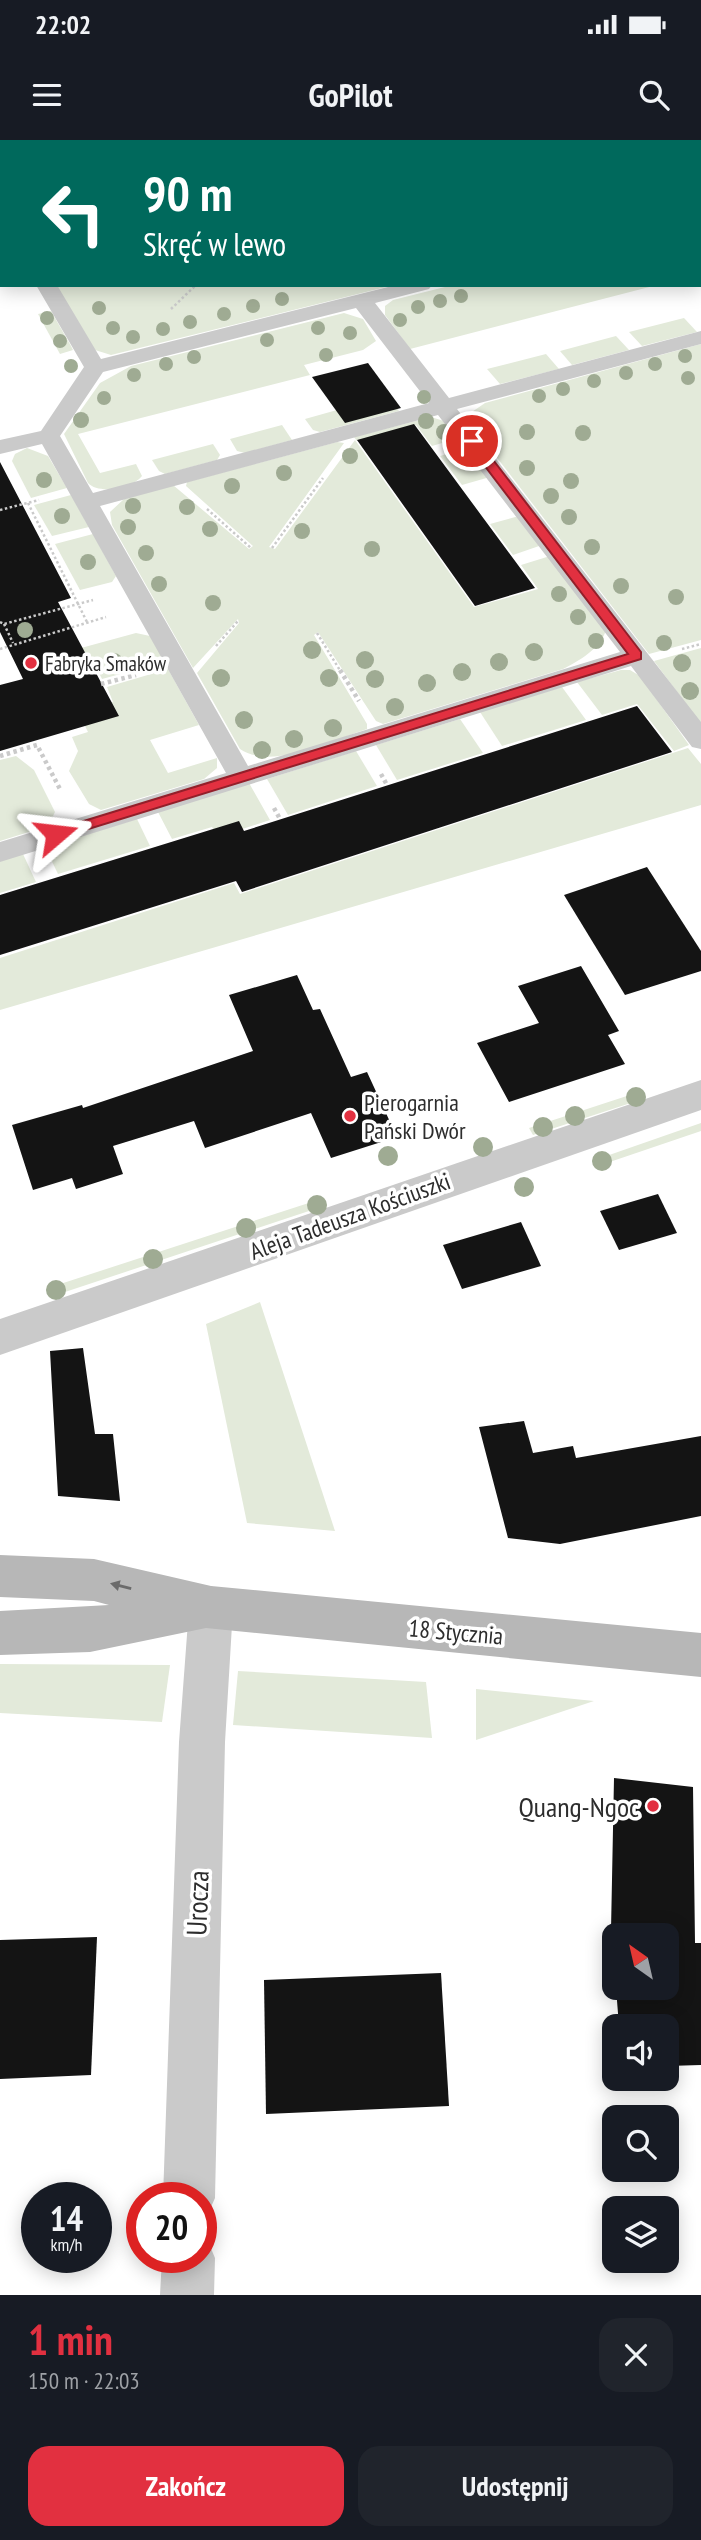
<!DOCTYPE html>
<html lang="pl">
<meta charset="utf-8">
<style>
body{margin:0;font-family:"PT Sans Narrow",sans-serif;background:#20242c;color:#f1f3f6;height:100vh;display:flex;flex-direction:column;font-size:26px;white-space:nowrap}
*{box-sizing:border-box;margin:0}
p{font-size:23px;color:#9ea1a6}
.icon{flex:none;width:38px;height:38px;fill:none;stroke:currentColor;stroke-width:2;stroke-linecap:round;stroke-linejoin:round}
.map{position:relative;height:2155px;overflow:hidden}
.panel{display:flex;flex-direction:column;background:#171b24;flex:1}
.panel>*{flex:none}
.banner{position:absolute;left:0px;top:0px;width:702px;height:147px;box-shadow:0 4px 18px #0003;background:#00695c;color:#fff;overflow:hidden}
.needle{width:46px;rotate:326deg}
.buttons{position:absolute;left:602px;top:1783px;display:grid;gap:14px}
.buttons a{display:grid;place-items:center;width:77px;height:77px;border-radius:14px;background:#171b24;box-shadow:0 4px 18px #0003;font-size:35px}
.speed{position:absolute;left:21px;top:2042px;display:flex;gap:14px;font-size:35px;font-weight:700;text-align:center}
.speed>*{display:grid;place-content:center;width:91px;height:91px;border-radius:50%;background:#171b24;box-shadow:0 4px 18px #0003;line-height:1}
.speed small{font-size:18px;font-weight:400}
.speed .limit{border:10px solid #d22;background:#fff;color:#111}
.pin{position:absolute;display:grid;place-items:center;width:60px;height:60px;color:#fff;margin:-30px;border:4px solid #fff;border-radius:50%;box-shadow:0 2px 7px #0007}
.me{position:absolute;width:77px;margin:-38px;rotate:73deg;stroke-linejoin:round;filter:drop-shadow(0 0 5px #0008)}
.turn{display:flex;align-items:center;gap:24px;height:147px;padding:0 28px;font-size:32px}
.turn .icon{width:91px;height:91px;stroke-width:2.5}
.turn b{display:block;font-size:49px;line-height:60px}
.round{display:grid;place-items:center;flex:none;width:74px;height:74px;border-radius:21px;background:#20242c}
.overview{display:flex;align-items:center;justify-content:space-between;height:119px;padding:0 28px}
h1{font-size:42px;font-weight:700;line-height:52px;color:#e23040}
.cta{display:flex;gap:14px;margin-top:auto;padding:14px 28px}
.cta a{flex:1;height:80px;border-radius:21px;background:#e23040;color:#fff;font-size:28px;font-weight:700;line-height:80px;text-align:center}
.cta a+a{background:#20242c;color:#f1f3f6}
.status{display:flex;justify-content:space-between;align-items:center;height:49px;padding:0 35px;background:#171b24;direction:ltr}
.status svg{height:19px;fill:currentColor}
header{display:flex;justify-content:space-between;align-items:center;height:91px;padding:0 28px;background:#171b24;font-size:32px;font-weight:700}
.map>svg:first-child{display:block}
.green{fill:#e3eada}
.building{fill:#141414}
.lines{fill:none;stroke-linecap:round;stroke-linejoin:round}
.path-far1{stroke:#cacaca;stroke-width:2.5;stroke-dasharray:2.5 2.5;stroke-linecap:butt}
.path{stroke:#cacaca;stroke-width:4.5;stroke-dasharray:3.5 3.5;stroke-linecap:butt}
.lane{fill:#cacaca;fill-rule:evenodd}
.street{fill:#cacaca;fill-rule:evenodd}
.secondary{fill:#b7b7b7;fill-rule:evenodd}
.tree{fill:#9fab93}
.oneway{fill:#6b6b6b}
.route{fill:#e23040;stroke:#931f2a;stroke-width:2}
.poi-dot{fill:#e23040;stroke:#fff;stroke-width:2.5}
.labels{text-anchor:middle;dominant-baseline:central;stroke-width:7;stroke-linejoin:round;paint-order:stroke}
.far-poi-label{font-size:21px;fill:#2d2d2d;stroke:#fff;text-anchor:start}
.poi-label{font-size:24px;fill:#2d2d2d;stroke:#fff;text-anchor:start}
.street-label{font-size:24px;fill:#2d2d2d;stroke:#fff}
.near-poi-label{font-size:28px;fill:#2d2d2d;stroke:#fff;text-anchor:end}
.near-street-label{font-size:28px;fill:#2d2d2d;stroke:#fff}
</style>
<div class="status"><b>22:02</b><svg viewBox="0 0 49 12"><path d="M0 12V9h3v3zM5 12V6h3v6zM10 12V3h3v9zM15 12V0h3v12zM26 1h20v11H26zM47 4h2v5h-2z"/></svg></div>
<header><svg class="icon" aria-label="menu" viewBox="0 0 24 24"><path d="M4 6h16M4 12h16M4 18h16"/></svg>GoPilot<svg class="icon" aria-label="search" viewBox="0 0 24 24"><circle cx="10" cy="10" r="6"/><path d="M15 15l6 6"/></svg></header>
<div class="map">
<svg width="701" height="2155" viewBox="0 0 701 2155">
<rect width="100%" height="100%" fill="#fff"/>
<g class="green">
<polygon points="56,145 394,145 111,215 95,210"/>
<polygon points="453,145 657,145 410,209 385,175 385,166 393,160"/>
<polygon points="51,171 71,206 73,210 60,214 38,174"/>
<path d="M344,173L363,179L376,201L363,210L304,225L310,235L78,294L100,333L136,324L142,336C133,348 99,355 88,343L64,294L100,243L131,226Z"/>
<polygon points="684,178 697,192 642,206 629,192"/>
<polygon points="616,196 629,210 572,225 560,211"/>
<polygon points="701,204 701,500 649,514 470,283 469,274 485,263"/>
<polygon points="546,214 559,229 500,244 487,229"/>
<polygon points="380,243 399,271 320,292 313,290 305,279 337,270"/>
<polygon points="431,277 444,281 459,298 432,306 416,285 357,301 354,297"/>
<polygon points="282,285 292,300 245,313 237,311 230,299"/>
<path d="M355,300L474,467L538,449L521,425L550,416L606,490C601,508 579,521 563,529L383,584L376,581L318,492L314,495L367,584V589C333,600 271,631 240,609L197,533L239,483L238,479L193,528L112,385L110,372L124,359L173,345L249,409L253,406L186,346L187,342L337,302L344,303L269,407L275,409Z"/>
<polygon points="213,304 220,315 217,320 165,334 159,331 152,320"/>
<polygon points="27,308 48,316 67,348 31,358 12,321 15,314"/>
<polygon points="467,308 490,337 462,345 440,316"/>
<polygon points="71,355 89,387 52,396 34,365"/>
<polygon points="519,376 542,405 513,415 490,384"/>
<polygon points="93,394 116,436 112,442 80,450 55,404"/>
<polygon points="136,493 150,496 165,522 102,539 92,519 87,520 81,508"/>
<polygon points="701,508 701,584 654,521"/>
<polygon points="168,529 199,585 150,600 168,633 217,618 217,628 204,639 101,670 89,664 69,631 78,611 72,597 88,592 78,572 113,562 107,547"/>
<polygon points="621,530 630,530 640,536 689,605 674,611 637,564 602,575 577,542"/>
<polygon points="562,547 586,580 502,606 480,572"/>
<polygon points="460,579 483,613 397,640 376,605"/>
<polygon points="688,608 701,624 701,665 0,870 0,818 234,743 240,754"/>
<polygon points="356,611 377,646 288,675 267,639"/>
<polygon points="16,616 34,630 55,672 48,686 0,701 0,620"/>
<polygon points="249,643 270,680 218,697 212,687 172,699 158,672"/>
<polygon points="137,679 150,706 58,734 45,707"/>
<polygon points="23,714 36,742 0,753 0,721"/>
<polygon points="639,952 643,959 533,995 529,988"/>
<polygon points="701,983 701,991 595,1027 592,1021"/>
<polygon points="321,1059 324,1066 53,1156 51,1147"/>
<polygon points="260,1162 335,1391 247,1383 206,1184"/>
<polygon points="0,1524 170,1525 162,1582 0,1573"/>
<polygon points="238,1531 426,1542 432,1598 233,1585"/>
<polygon points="476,1549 594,1561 476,1600"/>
</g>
<g class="building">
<polygon points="368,223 401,268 345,283 312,237"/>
<polygon points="414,284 484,379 535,448 475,466 357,300"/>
<polygon points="0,322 71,458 58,462 119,576 0,611 0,545 23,539 0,492"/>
<polygon points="637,566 672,612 242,752 236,741 0,815 0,755 239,681 244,691"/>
<polygon points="647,727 701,811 701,831 625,855 564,755"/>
<polygon points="581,826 619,891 608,895 625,924 509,962 477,903 539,883 518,846"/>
<polygon points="297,835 313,870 320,869 351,937 367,932 397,997 331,1018 311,973 205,1008 194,981 113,1006 123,1034 76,1049 72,1038 33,1050 12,985 82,965 83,968 253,911 229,855"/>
<polygon points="658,1054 677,1093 619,1110 600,1071"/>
<polygon points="521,1082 541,1126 462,1149 443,1105"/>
<polygon points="83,1208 95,1294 113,1294 120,1361 58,1356 50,1211"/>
<polygon points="524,1281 533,1313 573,1306 576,1318 701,1296 701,1376 560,1404 508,1398 479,1287"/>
<polygon points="614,1638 693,1647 695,1803 701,1803 701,1925 667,1926 667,1886 619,1886 616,1848 667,1848 667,1796 614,1796 614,1828 611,1790"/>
<polygon points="97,1797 91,1935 0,1939 0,1800"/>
<polygon points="441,1833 449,1966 266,1974 264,1840"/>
</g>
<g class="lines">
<g class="path-far1">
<polyline points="454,0 456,2"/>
<polyline points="668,0 670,2"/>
<polyline points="171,169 196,145"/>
<polyline points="28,363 87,482"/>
<polyline points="207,369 251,408"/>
<polyline points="0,370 39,360"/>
<polyline points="272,408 323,338"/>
<polyline points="0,482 4,484 93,460"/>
<polyline points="4,484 13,503"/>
<polyline points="317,493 341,532"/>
<polyline points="216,506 238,481"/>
<polyline points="0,509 106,477"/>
<polyline points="682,509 701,504"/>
</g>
<g class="path">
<polyline points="340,530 359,561"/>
<polyline points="101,544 136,535"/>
<polyline points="0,616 37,605 61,651"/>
<polyline points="381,634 387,645"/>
<polyline points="274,668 280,679"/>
</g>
<g class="lane">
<polygon points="115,0 141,0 114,2"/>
<polygon points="312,0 332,0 332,2 313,2"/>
<polygon points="370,0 396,0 369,2"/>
<rect x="0" y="23" width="2" height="12"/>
<polygon points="0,66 2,66 2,81 0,80"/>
<rect x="700" y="71" width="1" height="12"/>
<path d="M36,145H57L101,219L396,145H432L429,149L375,163L449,258L701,191V204L457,269L701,582V609L692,607L631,526L0,722V702L226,633L42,304L0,314V300L41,291L84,227ZM356,168L429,263L93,353L60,296L103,232ZM438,275L620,512L248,626L100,366Z"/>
</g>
<g class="street">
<polygon points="701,940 701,970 0,1215 0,1179"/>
<polygon points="211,1446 227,1453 233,1468 225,1602 215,2058 207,2076 201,2079 201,2058 163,2058 179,1602 189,1468 195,1453"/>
<polygon points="201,2097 207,2099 215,2118 214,2155 160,2155 162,2118 201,2118"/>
</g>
<polygon class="secondary" points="0,1415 94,1419 211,1446 701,1493 701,1537 206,1488 90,1512 0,1515 0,1471 109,1465 94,1461 0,1457"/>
</g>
<g class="tree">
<circle cx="461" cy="156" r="7"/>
<circle cx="282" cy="159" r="7"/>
<circle cx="440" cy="161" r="7"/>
<circle cx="253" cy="166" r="7"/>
<circle cx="418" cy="167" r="7"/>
<circle cx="99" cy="168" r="7"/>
<circle cx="224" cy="174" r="7"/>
<circle cx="47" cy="178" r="7"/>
<circle cx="400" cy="180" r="7"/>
<circle cx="190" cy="182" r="7"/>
<circle cx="113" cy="188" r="7"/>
<circle cx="318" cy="188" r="7"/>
<circle cx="163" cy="189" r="7"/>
<circle cx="350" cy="193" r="7"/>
<circle cx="133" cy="197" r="7"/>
<circle cx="267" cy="200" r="7"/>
<circle cx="60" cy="201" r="7"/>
<circle cx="326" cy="215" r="7"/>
<circle cx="685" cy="216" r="7"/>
<circle cx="194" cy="217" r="7"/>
<circle cx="166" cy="224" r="7"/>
<circle cx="655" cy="224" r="7"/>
<circle cx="71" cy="226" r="7"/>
<circle cx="626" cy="233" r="7"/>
<circle cx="134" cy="235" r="7"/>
<circle cx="688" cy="238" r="7"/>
<circle cx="594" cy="241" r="7"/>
<circle cx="563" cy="249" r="7"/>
<circle cx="539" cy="256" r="7"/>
<circle cx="424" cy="257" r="7"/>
<circle cx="104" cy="258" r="7"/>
<circle cx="81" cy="280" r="8"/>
<circle cx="426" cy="281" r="8"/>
<circle cx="444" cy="292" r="8"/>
<circle cx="527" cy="292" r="8"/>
<circle cx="583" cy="293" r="8"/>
<circle cx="350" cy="316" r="8"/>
<circle cx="527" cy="328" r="8"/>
<circle cx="284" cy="333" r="8"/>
<circle cx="44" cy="340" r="8"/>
<circle cx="571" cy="341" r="8"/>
<circle cx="232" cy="346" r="8"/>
<circle cx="551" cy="356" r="8"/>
<circle cx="133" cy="366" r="8"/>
<circle cx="187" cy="367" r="8"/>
<circle cx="62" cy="376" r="8"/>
<circle cx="569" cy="377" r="8"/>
<circle cx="128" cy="387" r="8"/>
<circle cx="210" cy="389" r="8"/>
<circle cx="302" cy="391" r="8"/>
<circle cx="592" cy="407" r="8"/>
<circle cx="372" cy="409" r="8"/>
<circle cx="146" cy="413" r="8"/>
<circle cx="88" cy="422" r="8"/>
<circle cx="159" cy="444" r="8"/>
<circle cx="621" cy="446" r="8"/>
<circle cx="559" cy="454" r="8"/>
<circle cx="676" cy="457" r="8"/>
<circle cx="213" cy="463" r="8"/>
<circle cx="578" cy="477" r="8"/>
<circle cx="25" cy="490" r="8"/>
<circle cx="596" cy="501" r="8"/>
<circle cx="664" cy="503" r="8"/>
<circle cx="312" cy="510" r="9"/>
<circle cx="534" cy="512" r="9"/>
<circle cx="365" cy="520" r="9"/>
<circle cx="114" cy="522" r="9"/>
<circle cx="499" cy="522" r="9"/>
<circle cx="682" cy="523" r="9"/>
<circle cx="462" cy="532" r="9"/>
<circle cx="221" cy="538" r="9"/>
<circle cx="329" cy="538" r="9"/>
<circle cx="375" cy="539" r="9"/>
<circle cx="427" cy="543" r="9"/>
<circle cx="690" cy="551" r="9"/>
<circle cx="395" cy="567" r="9"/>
<circle cx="244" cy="580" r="9"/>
<circle cx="333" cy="588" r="9"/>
<circle cx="294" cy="599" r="9"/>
<circle cx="262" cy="610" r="9"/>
<circle cx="636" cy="957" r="10"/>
<circle cx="575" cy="976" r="10"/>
<circle cx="543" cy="987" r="10"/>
<circle cx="483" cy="1007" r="10"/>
<circle cx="388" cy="1016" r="10"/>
<circle cx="602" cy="1021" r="10"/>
<circle cx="524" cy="1047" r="10"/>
<circle cx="317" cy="1065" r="10"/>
<circle cx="246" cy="1088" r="10"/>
<circle cx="153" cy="1119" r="10"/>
<circle cx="56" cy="1150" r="10"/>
</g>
<defs><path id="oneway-solid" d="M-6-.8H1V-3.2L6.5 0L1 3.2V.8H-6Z" transform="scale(1.75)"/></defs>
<use class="oneway" href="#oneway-solid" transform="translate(121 1446) rotate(-166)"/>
<polygon class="route" points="468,299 477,299 641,512 641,519 56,699 51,698 51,691 628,514 468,304"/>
<g class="poi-dot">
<circle cx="31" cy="523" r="7"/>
<circle cx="350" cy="976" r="7"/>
<circle cx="653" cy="1666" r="7"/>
</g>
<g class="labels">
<g class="far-poi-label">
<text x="45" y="523">Fabryka Smaków</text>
</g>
<g class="poi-label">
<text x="364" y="962">Pierogarnia<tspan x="364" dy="28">Pański Dwór</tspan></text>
</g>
<g class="street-label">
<text transform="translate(350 1076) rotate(-20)">Aleja Tadeusza Kościuszki</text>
<text transform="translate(456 1492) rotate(5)">18 Stycznia</text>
</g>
<g class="near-poi-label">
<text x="639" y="1666">Quang-Ngoc</text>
</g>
<g class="near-street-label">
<text transform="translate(197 1763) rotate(-88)">Urocza</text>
</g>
</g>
</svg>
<div class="buttons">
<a><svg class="needle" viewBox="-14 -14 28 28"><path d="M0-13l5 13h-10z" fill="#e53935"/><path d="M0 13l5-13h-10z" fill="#9ea1a6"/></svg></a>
<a><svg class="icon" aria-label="sound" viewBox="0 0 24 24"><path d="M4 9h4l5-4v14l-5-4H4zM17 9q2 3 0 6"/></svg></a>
<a><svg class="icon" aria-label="search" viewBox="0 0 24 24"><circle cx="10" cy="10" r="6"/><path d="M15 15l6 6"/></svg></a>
<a><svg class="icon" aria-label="layers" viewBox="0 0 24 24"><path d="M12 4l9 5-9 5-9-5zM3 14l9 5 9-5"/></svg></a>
</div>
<div class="speed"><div>14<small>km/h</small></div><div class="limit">20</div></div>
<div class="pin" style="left:472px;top:301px;background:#d93025"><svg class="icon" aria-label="arrive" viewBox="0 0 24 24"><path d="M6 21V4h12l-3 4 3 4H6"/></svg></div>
<svg class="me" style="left:56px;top:694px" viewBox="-20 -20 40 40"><path d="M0-17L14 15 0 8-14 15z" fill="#e23040" stroke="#fff" stroke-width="4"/></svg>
<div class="banner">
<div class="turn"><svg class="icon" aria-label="left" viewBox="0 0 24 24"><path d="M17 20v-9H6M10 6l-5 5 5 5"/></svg><div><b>90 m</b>Skręć w lewo</div></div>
</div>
</div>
<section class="panel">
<div class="overview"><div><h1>1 min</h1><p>150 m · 22:03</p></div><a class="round"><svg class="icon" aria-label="close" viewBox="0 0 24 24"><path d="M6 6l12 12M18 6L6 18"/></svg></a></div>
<div class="cta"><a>Zakończ</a><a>Udostępnij</a></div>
</section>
